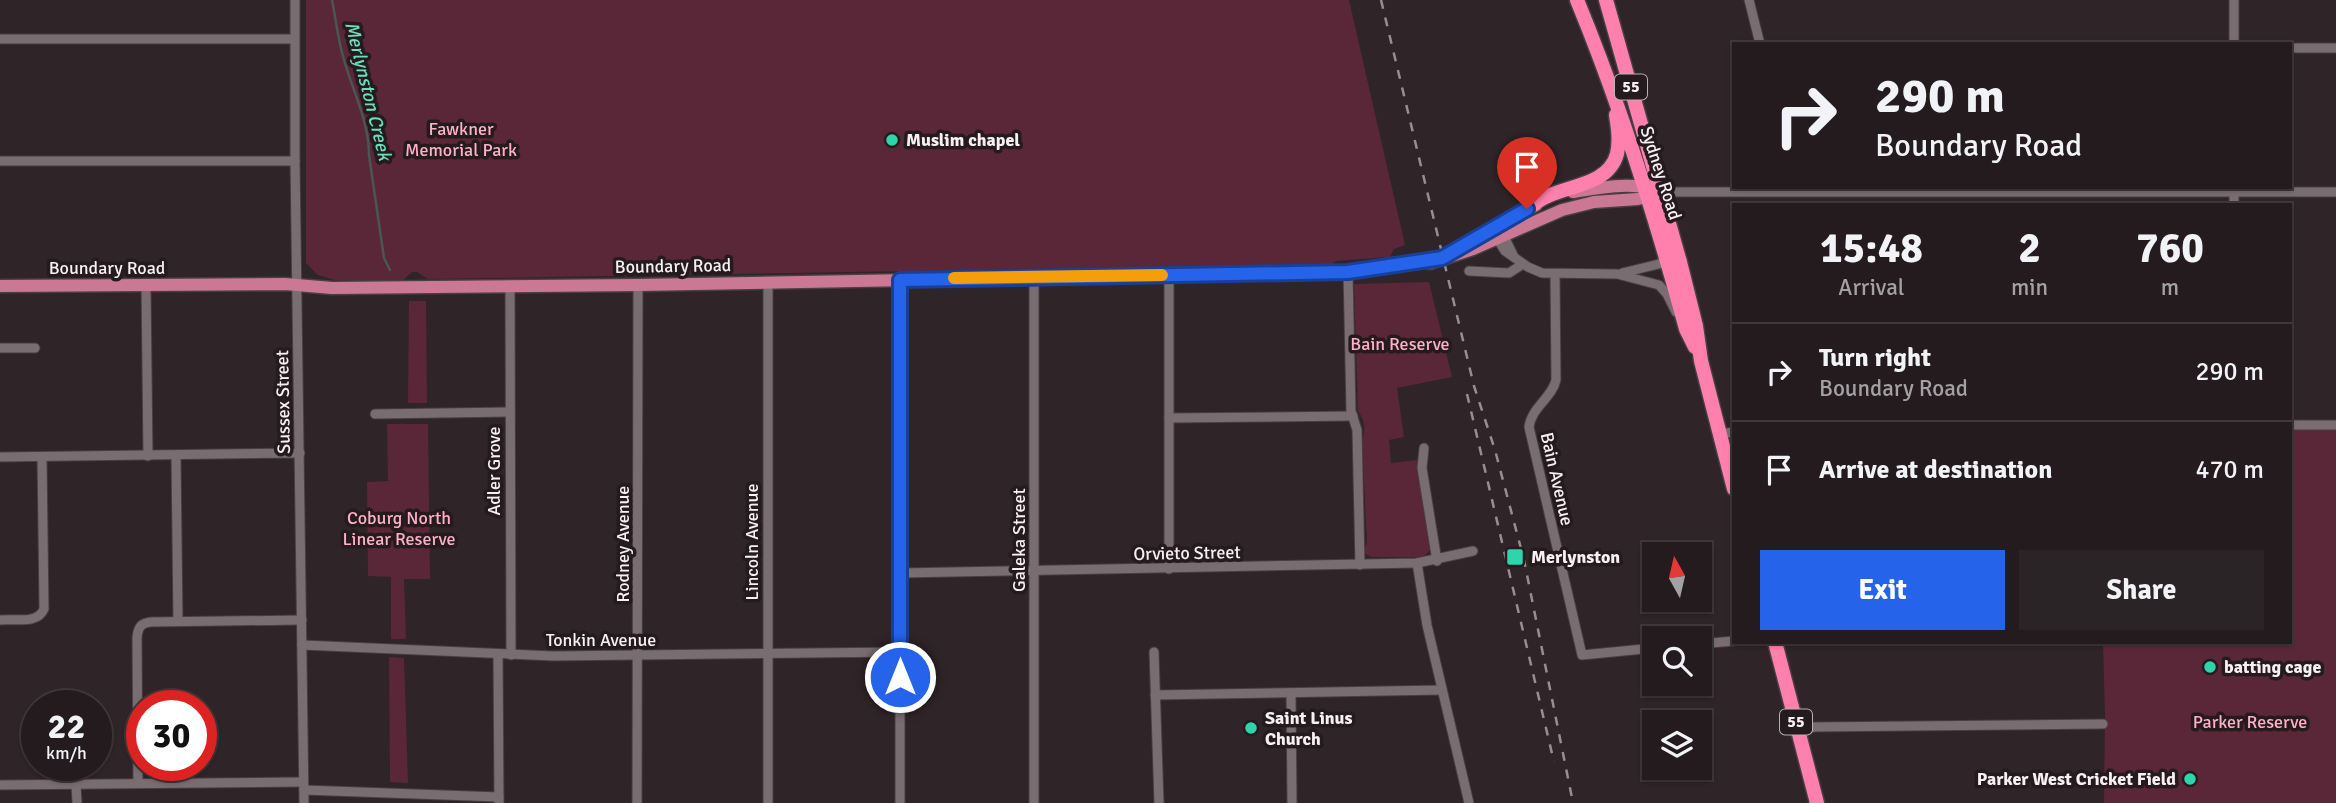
<!DOCTYPE html>
<style>
body{margin:0;font-family:Signika,sans-serif;background:#2b2426;color:#f1f3f6;height:100vh;display:flex;flex-direction:column;font-size:26px;white-space:nowrap}
*{box-sizing:border-box;margin:0}
p{font-size:23px;color:#a3a1a4}
.icon{flex:none;width:38px;height:38px;fill:none;stroke:currentColor;stroke-width:2;stroke-linecap:round;stroke-linejoin:round}
.map{position:relative;flex:1;overflow:hidden}
.panel{position:absolute;left:1732px;top:203px;width:560px;height:441px;display:flex;flex-direction:column;background:#231b1d;border-radius:0px;box-shadow:0 2px 5px #0004,0 0 0 2px #40393b}
.panel>*{flex:none}
.hud{position:absolute;left:1732px;top:42px;width:560px;height:147px;border-radius:0px;box-shadow:0 2px 5px #0004,0 0 0 2px #40393b;background:#231b1d;color:#f1f3f6;overflow:hidden}
.needle{width:46px;rotate:352deg}
.buttons{position:absolute;left:1642px;top:542px;display:grid;gap:14px}
.buttons a{display:grid;place-items:center;width:70px;height:70px;border-radius:0px;background:#231b1d;box-shadow:0 2px 5px #0004,0 0 0 2px #40393b;font-size:35px}
.speed{position:absolute;left:21px;top:690px;display:flex;gap:14px;font-size:35px;font-weight:700;text-align:center}
.speed>*{display:grid;place-content:center;width:91px;height:91px;border-radius:50%;background:#231b1d;box-shadow:0 2px 5px #0004,0 0 0 2px #40393b;line-height:1}
.speed small{font-size:18px;font-weight:400}
.speed .limit{border:10px solid #d22;background:#fff;color:#111}
.pin{position:absolute;display:grid;place-items:center;width:60px;height:60px;color:#fff;margin:-72px -30px;border-radius:50% 50% 50% 0;rotate:-45deg;box-shadow:0 0 7px #0007}
.pin .icon{rotate:45deg}
.me{position:absolute;width:77px;margin:-38px;rotate:0deg;stroke-linejoin:round;filter:drop-shadow(0 0 5px #0008)}
.turn{display:flex;align-items:center;gap:24px;height:147px;padding:0 28px;font-size:32px}
.turn .icon{width:91px;height:91px;stroke-width:2.5}
.turn b{display:block;font-size:49px;line-height:60px}
.eta{display:flex;justify-content:space-evenly;align-items:center;height:119px;text-align:center}
.eta b{font-size:42px;font-weight:700;line-height:49px}
.cta{display:flex;gap:14px;margin-top:auto;padding:14px 28px}
.cta a{flex:1;height:80px;border-radius:0px;background:#2563eb;color:#fff;font-size:28px;font-weight:700;line-height:80px;text-align:center}
.cta a+a{background:#2b2426;color:#f1f3f6}
ul{padding:0;list-style:none}
li{display:flex;align-items:center;gap:21px;height:98px;padding:0 28px;border-top:2px solid #40393b}
li div{flex:1}
li b{display:block;font-size:26px}
li em{font-style:normal}
.map>svg:first-child{display:block}
.green{fill:#5a2739}
.lines{fill:none;stroke-linecap:round;stroke-linejoin:round}
.stream{stroke:#4a5652;stroke-width:2.5}
.minor-casing{stroke:#483f42;stroke-width:11}
.major-casing{stroke:#483f42;stroke-width:15}
.highway-casing{stroke:#483f42;stroke-width:17}
.minor{stroke:#7a6d71;stroke-width:9}
.major{stroke:#ca7894;stroke-width:12}
.highway{stroke:#ff80ac;stroke-width:14}
.rail{stroke:#988e91;stroke-width:2.5;stroke-dasharray:9 9;stroke-linecap:butt}
.route-casing{stroke:#184099;stroke-width:18}
.route{stroke:#2563eb;stroke-width:12}
.slow{stroke:#f59e0b;stroke-width:12}
.poi-dot{fill:#2ed4aa;stroke:#251b1e;stroke-width:2.5}
.labels{text-anchor:middle;dominant-baseline:central;stroke-width:7;stroke-linejoin:round;paint-order:stroke}
.shield{fill:#251b1e;stroke:#b8afb2;stroke-width:2}
.shield-label{font-size:16px;font-weight:bold;fill:#f7eff1}
.park-label{font-size:18px;fill:#ffb0c7;stroke:#251b1e}
.poi-label{font-size:18px;font-weight:bold;fill:#f7eff1;stroke:#251b1e;text-anchor:start}
.street-label{font-size:18px;fill:#f7eff1;stroke:#251b1e}
.water-label{font-size:19px;font-style:italic;fill:#68dfba;stroke:#251b1e}
</style>
<div class="map">
<svg width="2336" height="803" viewBox="0 0 2336 803">
<rect width="100%" height="100%" fill="#2f2427"/>
<g class="green">
<polygon points="306,0 1349,0 1405,245 1394,249 1390,257 1336,261 1332,264 428,279 417,272 412,272 402,281 335,280 318,275 306,263"/>
<path d="M1429,282L1452,377L1397,388L1404,437L1389,440L1391,463L1417,460L1431,549L1423,557H1371L1363,552L1367,542L1362,441C1366,429 1365,421 1358,411L1354,284Z"/>
<polygon points="409,301 426,301 427,403 408,403"/>
<polygon points="387,424 428,424 430,579 404,579 406,639 391,639 391,577 368,576 367,482 388,481"/>
<polygon points="2336,427 2336,803 2104,803 2105,716 2103,642 2291,642 2291,428"/>
<polygon points="389,657 404,658 408,783 390,782"/>
</g>
<g class="lines">
<path class="stream" d="M332,0C336,20 338,40 344,60C353,92 369,121 369,155L384,258L390,270"/>
<defs>
<g id="minor">
<polyline points="295,0 295,161 304,803"/>
<polyline points="1749,0 1760,44"/>
<polyline points="0,39 294,39"/>
<polyline points="2234,44 2234,0"/>
<polyline points="2291,48 2336,48"/>
<polyline points="0,161 295,161"/>
<polyline points="2234,187 2234,205"/>
<polyline points="1661,192 2336,192"/>
<polyline points="1501,230 1514,257"/>
<polyline points="1495,235 1505,251 1528,267 1542,273 1617,274 1659,285 1667,294 1676,312"/>
<polyline points="1469,271 1509,273 1523,264"/>
<polyline points="1348,272 1351,411 1357,430 1360,565"/>
<polyline points="1622,273 1659,264 1667,259"/>
<path d="M1555,274L1556,380C1552,398 1531,408 1529,427L1582,655L1654,648"/>
<polyline points="1169,275 1169,569"/>
<polyline points="146,285 148,456"/>
<polyline points="510,286 511,655"/>
<polyline points="0,348 35,348"/>
<polyline points="375,414 510,412"/>
<polyline points="1169,418 1353,416"/>
<polyline points="2291,425 2336,425"/>
<polyline points="1720,434 1734,432"/>
<polyline points="1424,448 1422,468 1437,561"/>
<polyline points="176,456 178,621"/>
<polyline points="0,457 300,453"/>
<polyline points="1417,563 1427,625 1469,803"/>
<polyline points="901,573 1417,563 1473,551"/>
<path d="M0,620C15,618 37,625 44,609L42,457"/>
<polyline points="1699,644 1734,641"/>
<polyline points="302,645 553,656 900,652"/>
<polyline points="1154,652 1159,803"/>
<polyline points="498,654 499,803"/>
<polyline points="1291,694 1292,803"/>
<polyline points="1155,695 1442,690"/>
<polyline points="1798,730 1814,727 2103,724"/>
<path d="M138,783L137,638C138,627 141,623 151,622L302,620"/>
<polyline points="76,784 77,803"/>
<polyline points="0,785 303,782"/>
<polyline points="304,790 499,797"/>
<polyline points="637,803 638,285"/>
<polyline points="768,803 768,282"/>
<polyline points="900,803 900,280"/>
<polyline points="1034,803 1034,277"/>
</g>
<g id="major">
<path d="M1573,192C1597,188 1629,182 1652,189"/>
<polyline points="1457,249 1536,205"/>
<polyline points="1430,263 1473,249 1562,210 1594,202 1638,199 1655,195"/>
<polyline points="0,286 285,284 332,288 638,285 1348,272 1435,260"/>
</g>
<g id="highway">
<path d="M1577,0C1622,109 1655,215 1686,329L1695,347"/>
<polyline points="1606,0 1680,262 1696,326 1701,361 1734,489"/>
<path d="M1527,209C1534,204 1541,198 1550,195C1574,185 1609,183 1617,154C1620,141 1618,128 1616,115"/>
<polyline points="1775,642 1817,803"/>
</g>
</defs>
<use href="#minor" class="minor-casing"/>
<use href="#major" class="major-casing"/>
<use href="#highway" class="highway-casing"/>
<use href="#minor" class="minor"/>
<use href="#major" class="major"/>
<use href="#highway" class="highway"/>
<g class="rail">
<polyline points="1381,0 1474,386 1495,450 1524,560 1573,803"/>
<polyline points="1467,394 1554,762"/>
</g>
</g>
<g class="lines">
<defs>
<polyline id="route" points="900,677 900,280 1348,272 1442,258 1527,209"/>
</defs>
<use href="#route" class="route-casing"/>
<use href="#route" class="route"/>
<polyline class="slow" points="954,278 1162,275"/>
</g>
<g class="poi-dot">
<circle cx="892" cy="140" r="7"/>
<rect x="1506" y="548" width="18" height="18" rx="3.5"/>
<circle cx="2210" cy="667" r="7"/>
<circle cx="1251" cy="728" r="7"/>
<circle cx="2190" cy="779" r="7"/>
</g>
<g class="labels">
<g class="shield">
<rect x="1615" y="74.5" width="32" height="25" rx="5"/>
<rect x="1780" y="709.5" width="32" height="25" rx="5"/>
</g>
<g class="shield-label">
<text x="1631" y="87">55</text>
<text x="1796" y="722">55</text>
</g>
<g class="park-label">
<text x="461" y="129">Fawkner<tspan x="461" dy="21">Memorial Park</tspan></text>
<text x="1400" y="344">Bain Reserve</text>
<text x="399" y="518">Coburg North<tspan x="399" dy="21">Linear Reserve</tspan></text>
<text x="2250" y="722">Parker Reserve</text>
</g>
<g class="poi-label">
<text x="906" y="140">Muslim chapel</text>
<text x="1531" y="557">Merlynston</text>
<text x="2224" y="667">batting cage</text>
<text x="1265" y="718">Saint Linus<tspan x="1265" dy="21">Church</tspan></text>
<text x="2176" y="779" text-anchor="end">Parker West Cricket Field</text>
</g>
<g class="street-label">
<text transform="translate(1661 173) rotate(72)">Sydney Road</text>
<text transform="translate(673 266) rotate(-1)">Boundary Road</text>
<text x="107" y="268">Boundary Road</text>
<text transform="translate(283 402) rotate(-91)">Sussex Street</text>
<text transform="translate(494 471) rotate(-90)">Adler Grove</text>
<text transform="translate(1557 479) rotate(77)">Bain Avenue</text>
<text transform="translate(1019 540) rotate(-90)">Galeka Street</text>
<text transform="translate(752 542) rotate(-90)">Lincoln Avenue</text>
<text transform="translate(623 544) rotate(-90)">Rodney Avenue</text>
<text transform="translate(1187 553) rotate(-1)">Orvieto Street</text>
<text x="601" y="640">Tonkin Avenue</text>
</g>
<g class="water-label">
<text transform="translate(368 91) rotate(76)">Merlynston Creek</text>
</g>
</g>
</svg>
<div class="buttons">
<a><svg class="needle" viewBox="-14 -14 28 28"><path d="M0-13l5 13h-10z" fill="#e53935"/><path d="M0 13l5-13h-10z" fill="#a3a1a4"/></svg></a>
<a><svg class="icon" aria-label="search" viewBox="0 0 24 24"><circle cx="10" cy="10" r="6"/><path d="M15 15l6 6"/></svg></a>
<a><svg class="icon" aria-label="layers" viewBox="0 0 24 24"><path d="M12 4l9 5-9 5-9-5zM3 14l9 5 9-5"/></svg></a>
</div>
<div class="speed"><div>22<small>km/h</small></div><div class="limit">30</div></div>
<div class="pin" style="left:1527px;top:209px;background:#d93025"><svg class="icon" aria-label="arrive" viewBox="0 0 24 24"><path d="M6 21V4h12l-3 4 3 4H6"/></svg></div>
<svg class="me" style="left:900px;top:677px" viewBox="-20 -20 40 40"><circle r="17" fill="#2563eb" stroke="#fff" stroke-width="3"/><path d="M0-11L8 9 0 5-8 9z" fill="#fff"/></svg>
<div class="hud">
<div class="turn"><svg class="icon" aria-label="right" viewBox="0 0 24 24"><path d="M7 20v-9h11M14 6l5 5-5 5"/></svg><div><b>290 m</b>Boundary Road</div></div>
</div>
<section class="panel">
<div class="eta">
<div><b>15:48</b><p>Arrival</p></div>
<div><b>2</b><p>min</p></div>
<div><b>760</b><p>m</p></div>
</div>
<ul>
<li><svg class="icon" aria-label="right" viewBox="0 0 24 24"><path d="M7 20v-9h11M14 6l5 5-5 5"/></svg><div><b>Turn right</b><p>Boundary Road</p></div><em>290 m</em></li>
<li><svg class="icon" aria-label="arrive" viewBox="0 0 24 24"><path d="M6 21V4h12l-3 4 3 4H6"/></svg><div><b>Arrive at destination</b></div><em>470 m</em></li>
</ul>
<div class="cta"><a>Exit</a><a>Share</a></div>
</section>
</div>
